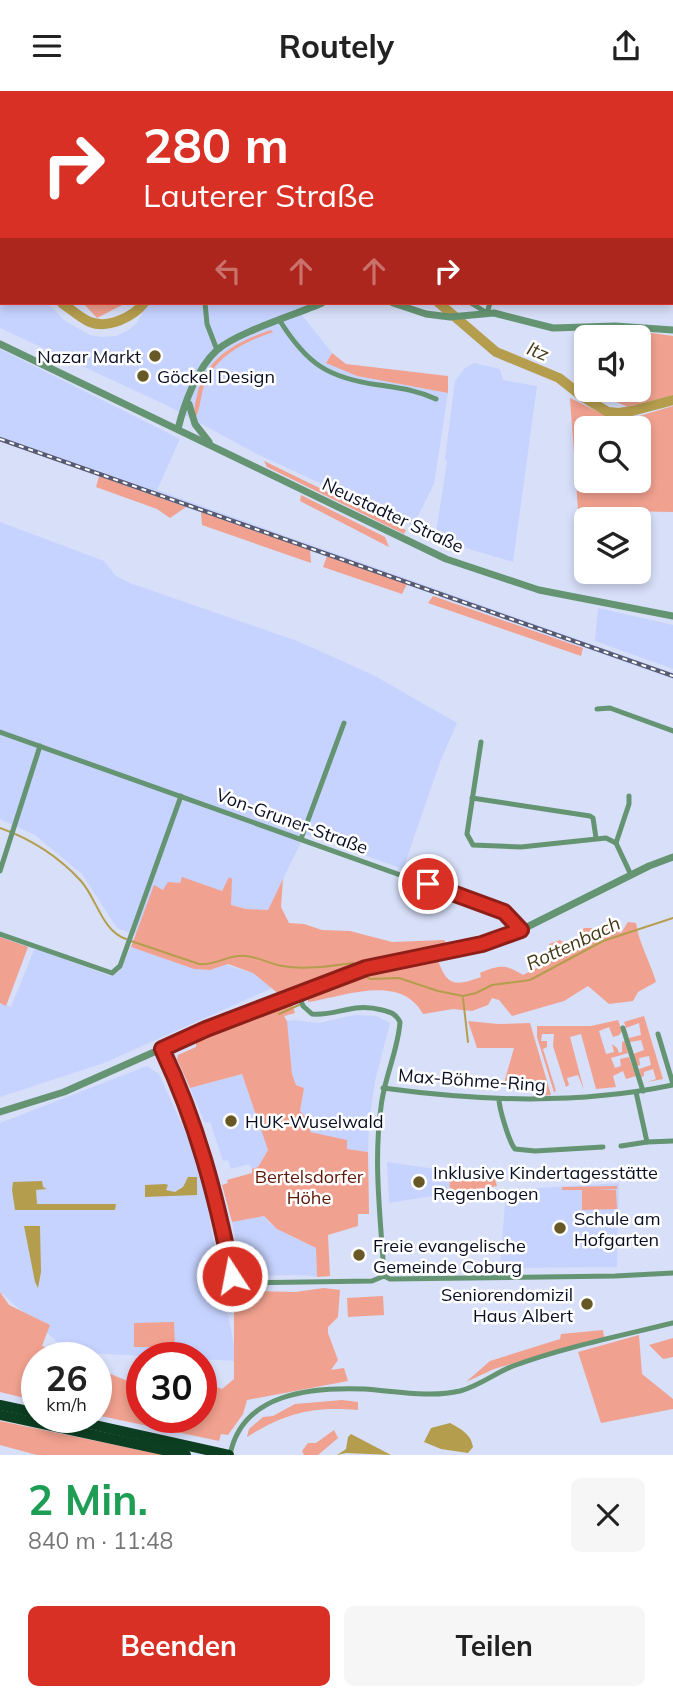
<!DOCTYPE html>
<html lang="de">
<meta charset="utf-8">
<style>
body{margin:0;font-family:Mulish,sans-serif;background:#f6f6f6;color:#222;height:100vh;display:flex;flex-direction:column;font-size:26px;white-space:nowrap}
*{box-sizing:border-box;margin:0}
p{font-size:23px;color:#767676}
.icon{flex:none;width:38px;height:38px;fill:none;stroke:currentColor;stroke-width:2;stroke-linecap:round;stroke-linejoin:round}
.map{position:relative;height:1364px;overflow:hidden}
.details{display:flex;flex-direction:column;background:#fff;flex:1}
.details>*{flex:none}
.hud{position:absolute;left:0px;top:0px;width:674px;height:214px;box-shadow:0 4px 10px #0003;background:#d93025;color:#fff;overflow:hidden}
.tools{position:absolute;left:574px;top:234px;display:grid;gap:14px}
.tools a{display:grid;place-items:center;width:77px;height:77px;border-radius:10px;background:#fff;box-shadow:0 4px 10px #0003;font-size:35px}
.speed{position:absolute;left:21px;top:1251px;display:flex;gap:14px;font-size:35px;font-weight:700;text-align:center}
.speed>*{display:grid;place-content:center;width:91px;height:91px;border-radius:50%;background:#fff;box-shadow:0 4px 10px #0003;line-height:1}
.speed small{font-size:18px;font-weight:400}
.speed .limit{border:10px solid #d22;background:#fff;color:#111}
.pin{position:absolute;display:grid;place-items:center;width:60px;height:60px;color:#fff;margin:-30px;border:4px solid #fff;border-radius:50%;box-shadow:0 2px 7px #0007}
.me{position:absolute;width:77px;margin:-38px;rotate:349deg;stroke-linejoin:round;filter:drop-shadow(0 0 5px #0008)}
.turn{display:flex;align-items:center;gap:24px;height:147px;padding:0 28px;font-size:32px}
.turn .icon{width:91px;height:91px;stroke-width:2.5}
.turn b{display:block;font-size:49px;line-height:60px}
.lanes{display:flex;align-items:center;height:66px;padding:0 28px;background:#0003;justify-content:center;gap:35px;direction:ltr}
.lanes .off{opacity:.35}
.round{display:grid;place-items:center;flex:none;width:74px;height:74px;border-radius:10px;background:#f6f6f6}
.overview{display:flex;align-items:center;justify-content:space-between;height:119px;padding:0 28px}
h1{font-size:42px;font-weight:700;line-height:52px;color:#1e9e55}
.primary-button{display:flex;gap:14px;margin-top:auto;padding:14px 28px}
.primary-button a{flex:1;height:80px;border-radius:10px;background:#d93025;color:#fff;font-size:28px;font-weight:700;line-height:80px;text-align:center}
.primary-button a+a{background:#f6f6f6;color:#222}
header{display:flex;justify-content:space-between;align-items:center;height:91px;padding:0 28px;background:#fff;font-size:32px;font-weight:700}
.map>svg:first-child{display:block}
.built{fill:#c7d3ff}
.green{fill:#f1a18f;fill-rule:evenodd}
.water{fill:#b59d4e}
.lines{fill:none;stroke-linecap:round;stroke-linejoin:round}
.stream{stroke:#b59d4e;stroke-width:2}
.river{stroke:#b59d4e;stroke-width:10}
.minor{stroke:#649472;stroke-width:5}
.tertiary{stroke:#649472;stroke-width:7}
.trunk{stroke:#0c3f21;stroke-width:10}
.rail-casing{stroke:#565b73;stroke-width:4.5}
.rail{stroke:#fff;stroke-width:2;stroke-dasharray:5;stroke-linecap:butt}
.route-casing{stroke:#8d1f18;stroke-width:18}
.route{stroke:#d93025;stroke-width:12}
.poi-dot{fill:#675825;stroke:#fff;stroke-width:2.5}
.labels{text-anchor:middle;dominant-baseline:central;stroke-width:5;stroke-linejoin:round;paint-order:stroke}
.poi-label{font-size:18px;fill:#090d23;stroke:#fff;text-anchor:start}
.street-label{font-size:18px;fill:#090d23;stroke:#fff}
.park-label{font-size:18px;fill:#5e1607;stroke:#fff}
.water-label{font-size:19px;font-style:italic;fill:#433916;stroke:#fff}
</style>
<header><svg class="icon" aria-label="menu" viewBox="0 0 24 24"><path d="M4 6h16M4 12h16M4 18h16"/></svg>Routely<svg class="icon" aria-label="share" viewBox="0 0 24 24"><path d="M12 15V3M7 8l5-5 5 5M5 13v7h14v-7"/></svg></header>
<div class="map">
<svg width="673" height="1364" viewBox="0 0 673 1364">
<rect width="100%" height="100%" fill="#d7dff9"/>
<g class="built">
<polygon points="0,0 281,0 2,3"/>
<polygon points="0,92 2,212 47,212 64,229 90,244 102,246 116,245 127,240 136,233 148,212 314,212 298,219 332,262 326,271 357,285 448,302 434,393 413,435 257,363 168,315 0,237"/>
<polygon points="0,258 180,348 157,399 673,582 673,588 0,350"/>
<polygon points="474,272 500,278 503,289 537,295 513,471 435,448 447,371 445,368 455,290 465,277"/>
<polygon points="0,431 104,470 116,485 130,492 297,550 342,570 375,585 457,632 440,671 403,778 305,743 268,819 246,818 230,814 230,786 222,800 180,793 163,800 154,795 136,844 117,837 82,783 35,744 0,728"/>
<polygon points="598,517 673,534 673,578 595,550"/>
<polygon points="131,856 194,878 210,879 226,874 253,882 272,897 104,972 0,1006 0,912 11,916 34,859 38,858 110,885 119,881"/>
<polygon points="354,924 376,925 390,932 375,990 369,1031 368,1061 346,1058 347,1049 310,1042 310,1031 300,1020 304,997 296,994 292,983 287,947 287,930 294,929 319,932"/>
<polygon points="147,975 159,983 192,1056 202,1089 237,1270 69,1261 0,1201 0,1032"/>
<polygon points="242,983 268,1059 258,1076 252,1078 249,1073 231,1078 228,1069 223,1070 210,1031 205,1032 190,997"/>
<polygon points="387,1071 449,1080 450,1102 389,1112"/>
<polygon points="619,1092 617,1176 500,1177 506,1099"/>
<polygon points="264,1125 269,1132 292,1146 316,1157 317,1186 302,1184 242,1185 232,1131"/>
</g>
<g class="green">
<polygon points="83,212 126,212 97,227"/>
<path d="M271,239L273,241C244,251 216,264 204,295C200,305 201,318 195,327C193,318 196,309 198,300C209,264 239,250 271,239Z"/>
<polygon points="631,239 673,245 673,304 628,316 612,309 614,299 639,299 639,247 629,247"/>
<polygon points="332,262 346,273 448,285 448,302 357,285 326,272"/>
<path d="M570,307L619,331L673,315V421L578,419ZM586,338H639V390H586Z"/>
<polygon points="264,370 406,439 404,443 267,376"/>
<polygon points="99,385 186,416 170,427 157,418 96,396"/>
<polygon points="301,404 385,446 389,456 300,410"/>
<polygon points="201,421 310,459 311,472 202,434"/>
<polygon points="327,465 407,493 402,503 323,476"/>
<polygon points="433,505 583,557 581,565 428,512"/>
<polygon points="182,786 222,800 229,786 232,788 231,814 246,818 268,819 283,788 281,816 289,832 304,833 322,839 350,840 392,851 444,849 448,855 361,873 280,904 253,882 228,873 210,879 194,878 131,856 154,794 163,799 168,791 180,792"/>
<path d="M628,831L636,832C639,853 650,870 656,891L638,901L633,910L609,913L588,895L564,910L512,925L499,909L492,907L488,914L472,920L453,918L423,923C401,882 345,905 308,911V904C350,884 393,877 438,869C447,896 456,895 481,886L480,882C499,874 506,873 523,884L550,870L549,853L560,849L574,858L572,853L584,837H610L621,842Z"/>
<polygon points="0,846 28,856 6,915 0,912"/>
<polygon points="288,911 292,913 295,922 284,925 287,930 292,983 296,994 304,997 300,1020 310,1031 310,1041 347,1049 347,1058 368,1061 369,1123 358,1123 358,1135 328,1144 330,1185 317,1186 316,1157 277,1138 264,1125 232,1131 222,1094 228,1092 227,1089 252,1082 252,1078 258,1076 268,1059 242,983 190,997 177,968 178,964 196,956 196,950 219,938"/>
<polygon points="644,925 663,988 647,991 656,988 653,978 644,981 644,985 641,986 639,978 651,974 649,965 639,967 640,974 637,975 633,963 644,959 641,949 630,951 629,947 641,944 639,932 626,937 624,931"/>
<polygon points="618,929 622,940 619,944 613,946 609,936 599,940 606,963 614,961 612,953 617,957 619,962 622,961 622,951 625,950 628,962 611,967 615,977 621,975 620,968 629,966 636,985 626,988 623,980 613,985 616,996 596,998 581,943 570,946 584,999 578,984 567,987 569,994 566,996 553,955 554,943 542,943 541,950 547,950 547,956 543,958 556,1000 554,1001 537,946 537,935 591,935"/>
<polygon points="468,930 498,933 530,932 551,1004 540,1005 539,995 504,992 514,957 477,957"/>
<polygon points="449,1080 481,1088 495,1088 497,1095 450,1102"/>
<polygon points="617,1095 617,1098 596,1099 616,1099 617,1118 582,1119 582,1099 562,1099 562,1096"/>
<polygon points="324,1197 340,1199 338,1226 328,1236 328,1242 338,1269 331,1279 344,1277 348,1290 247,1309 243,1323 228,1344 221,1343 219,1350 96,1324 96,1277 142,1296 142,1326 201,1326 201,1290 222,1298 234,1288 234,1205 245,1205 249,1212 253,1207 252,1200 295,1201"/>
<polygon points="0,1201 9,1214 50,1234 42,1255 71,1267 37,1267 37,1310 0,1301"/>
<polygon points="383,1205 384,1224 348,1226 347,1207"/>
<polygon points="174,1231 175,1256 134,1256 134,1232"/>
<polygon points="603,1239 604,1246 494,1278 466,1291 490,1270 560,1248 561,1243"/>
<polygon points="639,1244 642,1283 673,1308 673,1318 601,1332 578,1261"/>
<polygon points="673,1247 673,1266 663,1268 649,1254"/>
<path d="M342,1309L358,1311V1319C313,1315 285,1322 247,1346L249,1338L263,1326L273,1325L295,1313Z"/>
<polygon points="0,1330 164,1364 37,1364 0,1354"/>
<polygon points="334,1339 338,1347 318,1364 304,1364 302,1360 308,1352 316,1352"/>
</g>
<g class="water">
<polygon points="188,1086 197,1086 197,1104 145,1106 145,1094 165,1093 168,1094 166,1099 175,1101 183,1096"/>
<polygon points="42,1090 43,1096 47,1098 36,1099 37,1113 116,1113 115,1119 15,1119 12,1099 13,1091"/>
<polygon points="24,1135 40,1135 41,1181 38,1197 35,1191"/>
<path d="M450,1332C461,1338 471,1343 473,1356L468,1362L441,1358L424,1351L431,1337Z"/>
<polygon points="351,1343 391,1364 346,1362 337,1364 346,1358 348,1346"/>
</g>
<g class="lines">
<g class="stream">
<path d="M0,737C31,748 58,765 81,790C97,808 102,840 126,848"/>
<path d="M131,850L199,873C216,875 228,863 246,865C259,866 270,873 282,875C304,879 330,875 353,872L355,875"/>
<polyline points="363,884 370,888 399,887 438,900 463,905 476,902 492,894 530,889 603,850 673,827"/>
<polyline points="463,907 468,951"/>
<polyline points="279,923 299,914"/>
</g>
<g class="river">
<polyline points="0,87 2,87"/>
<path d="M62,212C71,218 80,227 90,231C108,238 133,226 144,212"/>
<polyline points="439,212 496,261 559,287 583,306 608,321 619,322 632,320 673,309"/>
</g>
<g class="minor">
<polyline points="339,1 346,2"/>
<polyline points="164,2 164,0"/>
<polyline points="285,2 286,0"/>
<polyline points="412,2 413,0"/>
<polyline points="547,2 548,0"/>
<polyline points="672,75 673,75"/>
<polyline points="0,99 2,100"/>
<polyline points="205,212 207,233 217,259"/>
<polyline points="471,212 487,222 490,212"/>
<path d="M280,230C307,273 328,287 379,294C399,297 417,299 436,308"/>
<polyline points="597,618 610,617 673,640"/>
<polyline points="0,641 501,820 521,839"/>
<polyline points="481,651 467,743 473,754 521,756 606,747 616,752"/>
<polyline points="629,705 629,713 616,752 631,784"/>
<polyline points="472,707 590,725 593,727 596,747"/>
<polyline points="301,748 344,632"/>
<polyline points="0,780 40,655"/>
<polyline points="0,843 112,882 120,875 181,705"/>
<path d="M298,902L303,915L312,923C338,925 352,911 382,919C391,921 396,923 400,931C398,960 384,987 381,1016C373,1073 381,1128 384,1185"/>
<polyline points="623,937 643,1000"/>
<polyline points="658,943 673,993"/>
<path d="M162,958C196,1031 217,1105 232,1185L235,1190L244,1192L372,1190L384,1185"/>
<path d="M383,997C480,1010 577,1014 673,994"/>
<polyline points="636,1001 647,1051 673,1050"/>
<path d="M499,1008C499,1017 509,1051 515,1058L535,1060L603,1056"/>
<polyline points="621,1055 647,1051"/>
<polyline points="384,1185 390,1188 615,1185 673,1182"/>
<path d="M230,1364C242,1302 311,1296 364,1298C395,1300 430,1307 460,1300C479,1295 495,1282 513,1275C565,1256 620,1245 673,1232"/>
</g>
<g class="tertiary">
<polyline points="393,212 426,223 450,226 494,222 553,237 615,235 673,239"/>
<polyline points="0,253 446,468 539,499 673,525"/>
<polyline points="189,313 195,333 209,351"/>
<path d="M178,338C184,313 197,277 217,259C238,241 295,224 322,212"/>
<polyline points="0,1021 64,1001 206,938 340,886 366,877 482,853 511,844 649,775 673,766"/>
</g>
<g class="trunk">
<polyline points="0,1314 37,1322"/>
<polyline points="0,1324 186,1364"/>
<polyline points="58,1326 229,1364"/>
</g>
<defs>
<polyline id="rail" points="0,348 673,585"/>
</defs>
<use href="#rail" class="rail-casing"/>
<use href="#rail" class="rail"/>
</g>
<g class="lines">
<defs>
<path id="route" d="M232,1185C216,1104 197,1032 162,958L206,938L366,877L482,853L521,839L504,821L428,793"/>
</defs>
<use href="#route" class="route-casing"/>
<use href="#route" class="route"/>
</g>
<g class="poi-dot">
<circle cx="155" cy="265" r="7"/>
<circle cx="143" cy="285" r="7"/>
<circle cx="231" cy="1030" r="7"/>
<circle cx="419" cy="1091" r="7"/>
<circle cx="560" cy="1137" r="7"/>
<circle cx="359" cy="1164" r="7"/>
<circle cx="587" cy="1213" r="7"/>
</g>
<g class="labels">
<g class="poi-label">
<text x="141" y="265" text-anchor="end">Nazar Markt</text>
<text x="157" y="285">Göckel Design</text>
<text x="245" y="1030">HUK-Wuselwald</text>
<text x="433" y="1081">Inklusive Kindertagesstätte<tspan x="433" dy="21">Regenbogen</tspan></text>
<text x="574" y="1127">Schule am<tspan x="574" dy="21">Hofgarten</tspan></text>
<text x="373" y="1154">Freie evangelische<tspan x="373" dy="21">Gemeinde Coburg</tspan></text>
<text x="573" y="1203" text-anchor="end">Seniorendomizil<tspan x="573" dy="21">Haus Albert</tspan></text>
</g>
<g class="street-label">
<text transform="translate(393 424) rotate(25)">Neustadter Straße</text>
<text transform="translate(292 730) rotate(20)">Von-Gruner-Straße</text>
<text transform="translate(472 989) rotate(4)">Max-Böhme-Ring</text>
</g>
<g class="park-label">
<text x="309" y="1085">Bertelsdorfer<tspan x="309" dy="21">Höhe</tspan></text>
</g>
<g class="water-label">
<text transform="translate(538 260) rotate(22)">Itz</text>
<text transform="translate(573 852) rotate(-25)">Rottenbach</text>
</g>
</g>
</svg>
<div class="tools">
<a><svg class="icon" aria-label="sound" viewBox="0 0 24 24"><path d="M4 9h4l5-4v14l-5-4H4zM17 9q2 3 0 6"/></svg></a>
<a><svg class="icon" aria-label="search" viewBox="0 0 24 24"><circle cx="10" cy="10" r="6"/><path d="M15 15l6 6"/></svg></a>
<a><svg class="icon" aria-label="layers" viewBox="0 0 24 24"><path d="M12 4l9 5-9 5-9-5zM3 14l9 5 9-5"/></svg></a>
</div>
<div class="speed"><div>26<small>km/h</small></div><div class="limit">30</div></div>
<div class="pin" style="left:428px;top:793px;background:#d93025"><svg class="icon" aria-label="arrive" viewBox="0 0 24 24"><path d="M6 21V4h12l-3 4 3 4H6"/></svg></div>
<svg class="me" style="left:232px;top:1185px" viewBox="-20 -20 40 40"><circle r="17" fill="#d93025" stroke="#fff" stroke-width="3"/><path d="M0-11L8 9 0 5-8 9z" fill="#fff"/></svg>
<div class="hud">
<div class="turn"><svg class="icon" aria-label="right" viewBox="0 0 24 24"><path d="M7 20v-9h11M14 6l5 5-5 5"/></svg><div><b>280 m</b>Lauterer Straße</div></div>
<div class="lanes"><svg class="icon off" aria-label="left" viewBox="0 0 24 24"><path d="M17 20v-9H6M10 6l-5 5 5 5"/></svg><svg class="icon off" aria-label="ahead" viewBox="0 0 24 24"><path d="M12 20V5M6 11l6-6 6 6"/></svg><svg class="icon off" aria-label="ahead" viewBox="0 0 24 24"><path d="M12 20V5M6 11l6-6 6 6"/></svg><svg class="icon" aria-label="right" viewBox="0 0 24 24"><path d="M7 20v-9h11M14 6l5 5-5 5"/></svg></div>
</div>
</div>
<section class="details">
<div class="overview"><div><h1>2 Min.</h1><p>840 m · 11:48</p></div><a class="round"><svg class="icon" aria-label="close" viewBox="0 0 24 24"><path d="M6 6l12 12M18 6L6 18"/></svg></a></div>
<div class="primary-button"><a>Beenden</a><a>Teilen</a></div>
</section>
